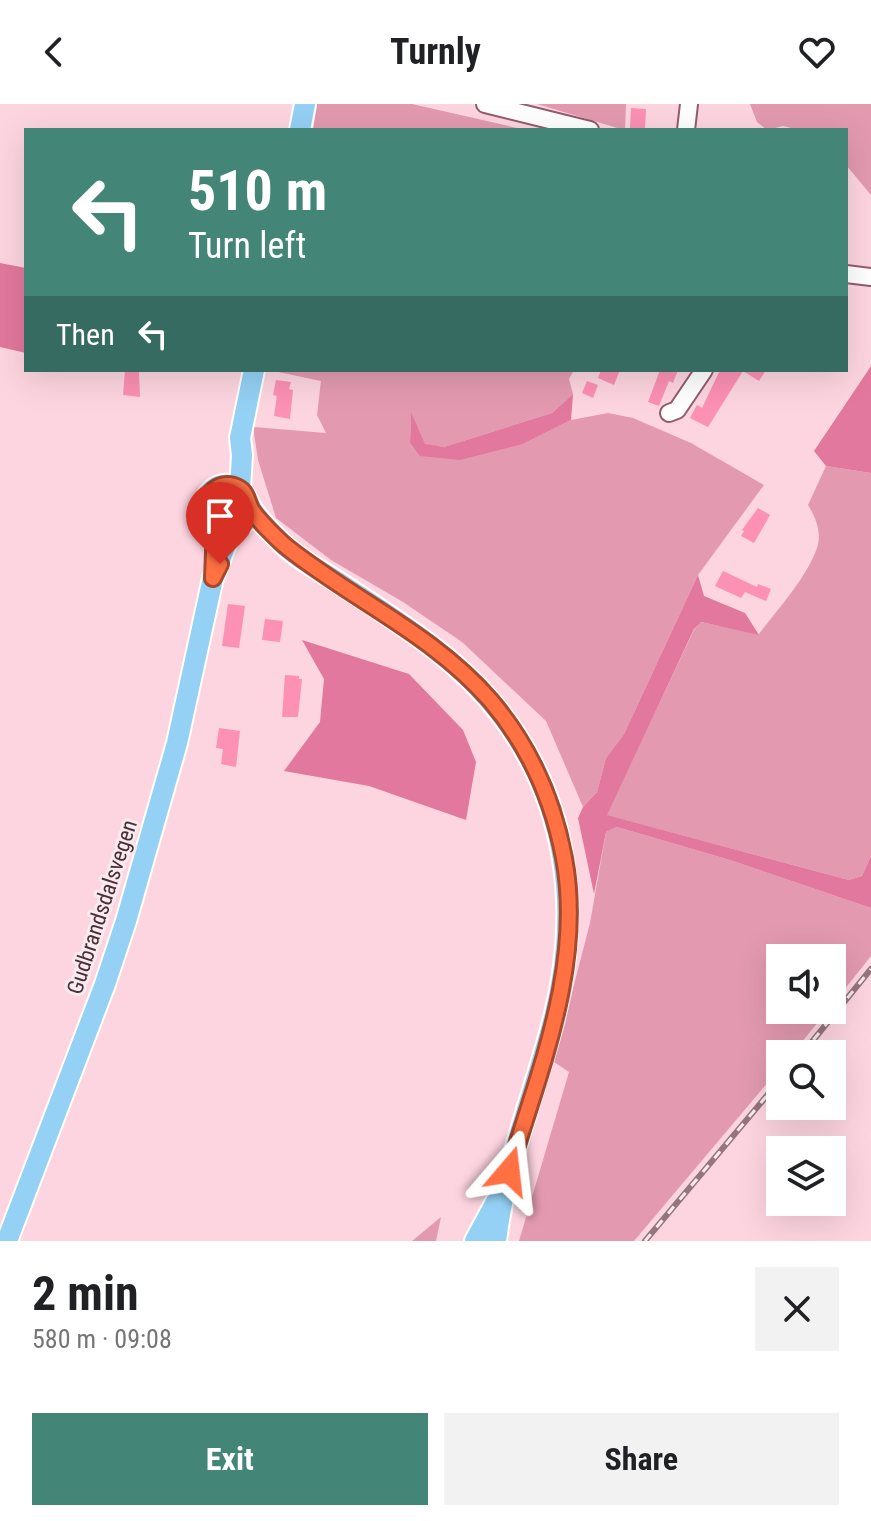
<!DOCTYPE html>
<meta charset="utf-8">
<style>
body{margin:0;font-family:"Roboto Condensed",sans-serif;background:#f2f2f2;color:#202124;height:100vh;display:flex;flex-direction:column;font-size:30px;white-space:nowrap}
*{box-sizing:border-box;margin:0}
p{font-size:26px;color:#757577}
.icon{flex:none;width:44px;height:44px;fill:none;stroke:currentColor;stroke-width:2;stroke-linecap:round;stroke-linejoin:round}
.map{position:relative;height:1137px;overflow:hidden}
.drawer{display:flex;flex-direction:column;background:#fff;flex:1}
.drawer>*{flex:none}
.banner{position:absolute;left:24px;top:24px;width:824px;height:244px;border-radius:0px;box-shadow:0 8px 32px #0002;background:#438678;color:#fff;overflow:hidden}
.tools{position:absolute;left:766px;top:840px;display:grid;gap:16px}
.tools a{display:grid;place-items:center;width:80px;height:80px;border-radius:0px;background:#fff;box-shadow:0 8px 32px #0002;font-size:40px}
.pin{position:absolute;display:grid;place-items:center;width:68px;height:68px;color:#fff;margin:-82px -34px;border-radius:50% 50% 50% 0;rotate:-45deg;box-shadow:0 0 8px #0007}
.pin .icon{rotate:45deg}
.me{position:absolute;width:88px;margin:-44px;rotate:17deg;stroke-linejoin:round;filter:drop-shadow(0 0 6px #0008)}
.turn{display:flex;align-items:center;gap:28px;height:168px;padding:0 32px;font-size:36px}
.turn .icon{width:104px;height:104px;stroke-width:2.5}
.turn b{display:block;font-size:56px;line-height:68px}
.then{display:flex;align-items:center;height:76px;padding:0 32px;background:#0003;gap:16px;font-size:30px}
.round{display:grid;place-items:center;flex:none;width:84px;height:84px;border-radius:0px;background:#f2f2f2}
.summary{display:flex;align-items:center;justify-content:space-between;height:136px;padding:0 32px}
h1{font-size:48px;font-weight:700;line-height:60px}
.primary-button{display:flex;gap:16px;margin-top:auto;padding:16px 32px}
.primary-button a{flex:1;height:92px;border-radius:0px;background:#438678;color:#fff;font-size:32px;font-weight:700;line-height:92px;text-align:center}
.primary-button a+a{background:#f2f2f2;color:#202124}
header{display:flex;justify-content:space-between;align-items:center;height:104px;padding:0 32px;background:#fff;font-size:36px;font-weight:700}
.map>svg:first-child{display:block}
.green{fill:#e39ab1}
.forest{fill:#e2789d}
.building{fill:#fc90b5}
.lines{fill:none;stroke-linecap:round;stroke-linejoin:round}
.minor-casing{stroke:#945b6e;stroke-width:20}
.major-casing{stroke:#fff;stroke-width:24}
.minor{stroke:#fff;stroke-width:16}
.major{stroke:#94d1f5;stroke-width:20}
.rail-casing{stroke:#95757f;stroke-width:6}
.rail{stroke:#f8eaee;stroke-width:3;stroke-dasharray:9;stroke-linecap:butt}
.route-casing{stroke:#a6492c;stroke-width:20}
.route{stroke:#ff7043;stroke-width:14}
.labels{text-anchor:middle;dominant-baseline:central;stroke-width:6;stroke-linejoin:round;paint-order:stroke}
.street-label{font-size:22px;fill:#492f38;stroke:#f8eaee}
</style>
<header><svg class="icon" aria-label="back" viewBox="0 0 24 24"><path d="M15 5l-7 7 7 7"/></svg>Turnly<svg class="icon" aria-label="heart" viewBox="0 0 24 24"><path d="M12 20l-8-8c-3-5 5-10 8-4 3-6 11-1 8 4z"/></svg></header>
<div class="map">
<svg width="871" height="1137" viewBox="0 0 871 1137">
<rect width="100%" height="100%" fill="#fdd5e0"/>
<g class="green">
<polygon points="317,0 412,0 526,26 313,26"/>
<polygon points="537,0 626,0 625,26 624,26"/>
<polygon points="750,0 871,0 871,91 846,61 846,26 799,26 783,22 767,26 757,18"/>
<polygon points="269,266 574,266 569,275 573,290 552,309 444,343 425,341 411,311 410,339 421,352 523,340 571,316 608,309 633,314 691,339 764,381 698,471 624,630 606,654 597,688 583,703 546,617 497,571 462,538 403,498 331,456 276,414 258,356 253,323 326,329 317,311 321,277"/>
<path d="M826,362L871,369V752L862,772L849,776L606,711L694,526L700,518L759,530C778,505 807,473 817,444C822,430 816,413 808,401Z"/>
<polygon points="617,723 730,756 871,804 871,852 832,901 832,854 780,854 780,906 828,906 792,950 780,950 780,964 634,1137 519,1137 569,968 554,958 590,819 606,728"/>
<polygon points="441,1113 436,1137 412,1137"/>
</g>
<g class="forest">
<polygon points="0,159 26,164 26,249 0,243"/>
<polygon points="871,262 871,369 826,362 814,347"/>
<polygon points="573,290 571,316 523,340 460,356 420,352 410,339 411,308 425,340 444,343 552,309"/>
<polygon points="698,471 704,492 745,509 759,531 701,518 694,525 607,711 849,776 862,772 871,752 871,804 730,756 617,723 606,728 594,790 578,714 583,703 597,688 606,654 624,630"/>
<polygon points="302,536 409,570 463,626 476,658 466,716 369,682 284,667 320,618 324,575"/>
</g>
<g class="building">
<polygon points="631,4 646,5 645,25 630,24"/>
<polygon points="125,266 139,268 140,293 123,291"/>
<polygon points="601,266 620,266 614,281 598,274"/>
<polygon points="660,266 678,266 673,279 669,277 659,302 648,298"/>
<polygon points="720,266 766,266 759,277 743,267 708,323 690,314 697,301 702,304"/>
<polygon points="276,276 291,278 289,285 293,286 290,315 274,312 277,292 273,291"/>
<polygon points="587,277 598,281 593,294 582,289"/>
<polygon points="758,404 770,411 754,439 741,432 744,427 742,426"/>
<polygon points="723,467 757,483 758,480 771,485 766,497 745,488 741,494 715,482"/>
<polygon points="228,500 245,502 239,544 222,542"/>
<polygon points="265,515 283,517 280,538 262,536"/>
<polygon points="285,571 299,572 299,575 302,575 298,613 282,613"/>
<polygon points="219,624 240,627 236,663 221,660 223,645 216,644"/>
</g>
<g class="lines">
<defs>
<g id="minor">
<polyline points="485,0 590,26"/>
<polyline points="686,26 689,0"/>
<polyline points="846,170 871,173"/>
<polyline points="669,309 677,306 704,266"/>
</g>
<g id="major">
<polyline points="300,26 305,0"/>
<polyline points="240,385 242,351 240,334 254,266"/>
<path d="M250,404L246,417L231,427C192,426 200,377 230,381C246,384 245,397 253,407C261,419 275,432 285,442C301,457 323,468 341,480C398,518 458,554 500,609C569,698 581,808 554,914C535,989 505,1060 496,1137"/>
<polyline points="7,1137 105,880 126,817 177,639 213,474 231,427"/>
<polyline points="475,1137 496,1098"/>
</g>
</defs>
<use href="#minor" class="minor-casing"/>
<use href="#major" class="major-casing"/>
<use href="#minor" class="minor"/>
<use href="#major" class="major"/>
<defs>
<g id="rail">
<polyline points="802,950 871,865"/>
<polyline points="645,1137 780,976"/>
</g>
</defs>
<use href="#rail" class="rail-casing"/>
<use href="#rail" class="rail"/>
</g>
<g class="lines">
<defs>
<path id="route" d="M220,460L213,474L215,424L207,415L204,404C207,389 218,378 234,382C247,386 246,395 251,405C256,414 280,438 288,444C355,497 434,531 491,597C529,642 553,696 564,754C584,860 539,967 509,1067"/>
</defs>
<use href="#route" class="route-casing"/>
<use href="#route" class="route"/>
</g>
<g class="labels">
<g class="street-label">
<text transform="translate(102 803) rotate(-72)">Gudbrandsdalsvegen</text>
</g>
</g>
</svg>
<div class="tools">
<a><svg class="icon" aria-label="sound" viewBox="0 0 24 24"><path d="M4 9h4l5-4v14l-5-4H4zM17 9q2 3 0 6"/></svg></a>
<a><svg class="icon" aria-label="search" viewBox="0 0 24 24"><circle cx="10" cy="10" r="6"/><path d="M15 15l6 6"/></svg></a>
<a><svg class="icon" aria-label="layers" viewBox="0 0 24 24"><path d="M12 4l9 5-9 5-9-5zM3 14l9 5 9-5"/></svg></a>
</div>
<div class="pin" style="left:220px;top:460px;background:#d93025"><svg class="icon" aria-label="arrive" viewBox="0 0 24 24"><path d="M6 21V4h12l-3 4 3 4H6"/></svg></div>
<svg class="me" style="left:509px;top:1067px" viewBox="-20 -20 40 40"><path d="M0-17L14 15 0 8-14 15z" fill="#ff7043" stroke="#fff" stroke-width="4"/></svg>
<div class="banner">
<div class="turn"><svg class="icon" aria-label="left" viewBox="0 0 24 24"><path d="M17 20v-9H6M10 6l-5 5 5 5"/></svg><div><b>510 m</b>Turn left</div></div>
<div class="then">Then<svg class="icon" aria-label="left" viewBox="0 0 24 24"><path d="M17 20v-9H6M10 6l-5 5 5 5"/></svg></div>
</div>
</div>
<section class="drawer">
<div class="summary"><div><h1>2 min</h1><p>580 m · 09:08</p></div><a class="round"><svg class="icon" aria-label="close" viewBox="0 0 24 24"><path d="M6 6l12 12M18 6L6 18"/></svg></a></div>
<div class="primary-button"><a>Exit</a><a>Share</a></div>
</section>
